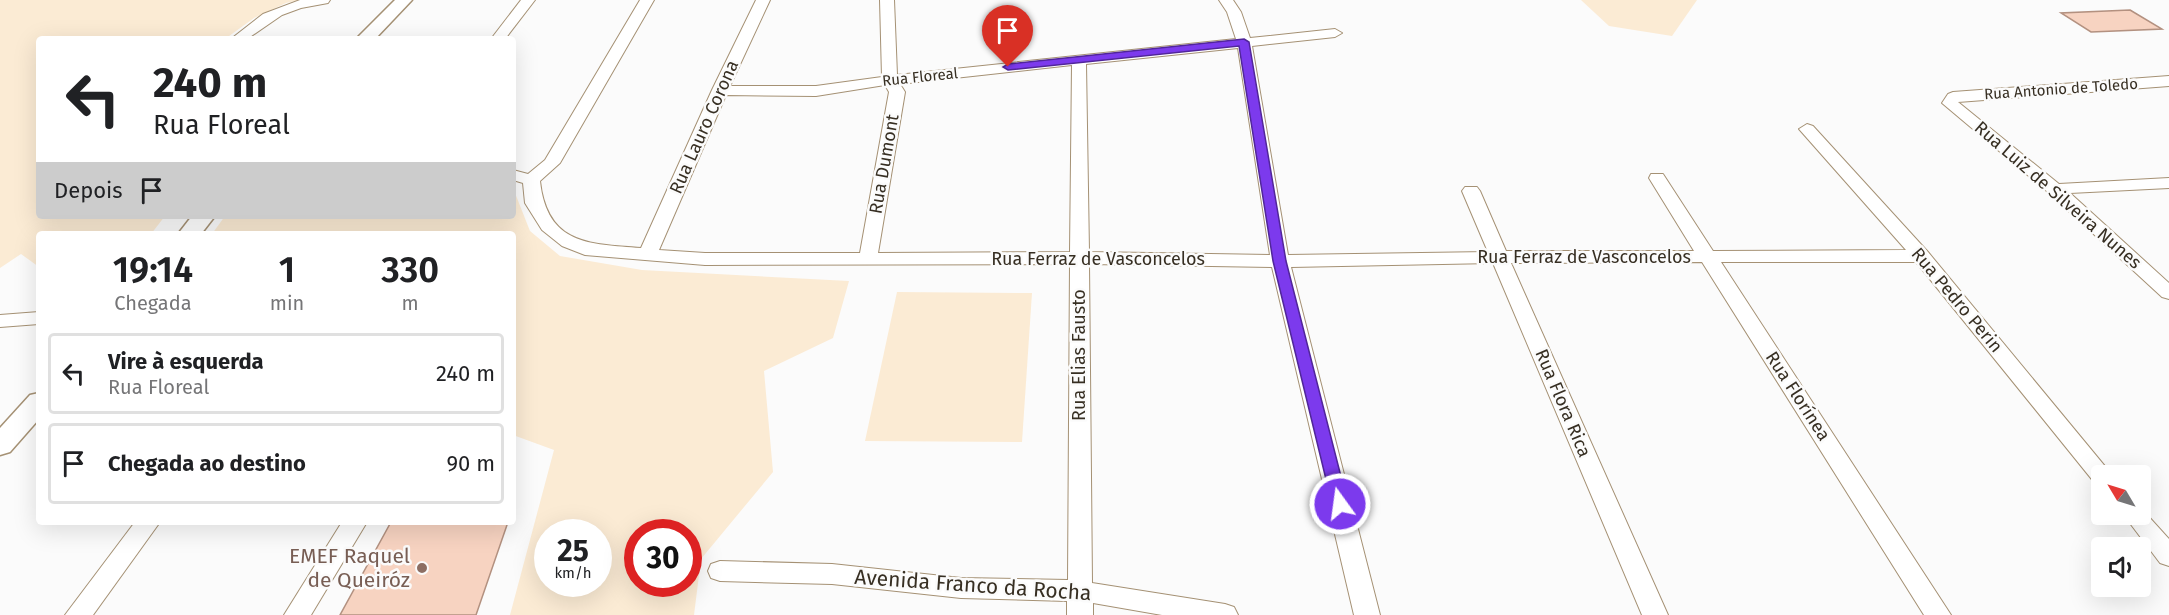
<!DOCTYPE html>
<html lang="pt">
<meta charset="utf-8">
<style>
body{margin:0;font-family:"Fira Sans",sans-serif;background:#f6f6f6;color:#202124;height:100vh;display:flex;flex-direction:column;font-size:22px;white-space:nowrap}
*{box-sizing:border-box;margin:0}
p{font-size:20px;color:#757577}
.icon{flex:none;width:33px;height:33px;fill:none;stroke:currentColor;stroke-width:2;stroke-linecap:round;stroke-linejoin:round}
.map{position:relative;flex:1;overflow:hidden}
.details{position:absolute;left:36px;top:231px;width:480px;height:294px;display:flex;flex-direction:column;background:#fff;border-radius:6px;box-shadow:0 6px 24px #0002}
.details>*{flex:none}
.hud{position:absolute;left:36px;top:36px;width:480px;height:183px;border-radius:6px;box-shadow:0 6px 24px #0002;background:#fff;color:#202124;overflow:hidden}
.needle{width:39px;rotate:308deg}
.controls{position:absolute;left:2091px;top:465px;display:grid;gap:12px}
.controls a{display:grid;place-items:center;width:60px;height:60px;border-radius:6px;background:#fff;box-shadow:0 6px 24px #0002;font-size:30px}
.speed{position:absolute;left:534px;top:519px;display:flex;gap:12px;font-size:30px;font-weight:700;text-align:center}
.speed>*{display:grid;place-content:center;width:78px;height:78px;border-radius:50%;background:#fff;box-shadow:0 6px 24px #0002;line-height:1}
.speed small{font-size:15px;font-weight:400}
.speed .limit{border:9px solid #d22;background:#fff;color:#111}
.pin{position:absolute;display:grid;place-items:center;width:51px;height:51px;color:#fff;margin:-62px -26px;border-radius:50% 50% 50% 0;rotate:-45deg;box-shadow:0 0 6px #0007}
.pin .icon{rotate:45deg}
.me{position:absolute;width:66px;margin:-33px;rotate:346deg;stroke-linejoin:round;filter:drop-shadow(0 0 4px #0008)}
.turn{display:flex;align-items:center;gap:21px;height:126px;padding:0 18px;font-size:27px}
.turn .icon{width:78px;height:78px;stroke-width:2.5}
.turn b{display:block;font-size:42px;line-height:51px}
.then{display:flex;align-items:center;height:57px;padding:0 18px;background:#0003;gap:12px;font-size:22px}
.eta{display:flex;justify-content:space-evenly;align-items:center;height:102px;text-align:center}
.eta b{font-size:36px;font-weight:600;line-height:42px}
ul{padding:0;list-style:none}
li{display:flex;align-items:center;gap:18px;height:81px;margin:0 12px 9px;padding:0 6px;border:3px solid #e0e0e0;border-radius:6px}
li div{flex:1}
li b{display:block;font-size:22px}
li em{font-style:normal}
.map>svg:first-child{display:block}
.green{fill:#fbebd4;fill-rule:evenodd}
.building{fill:#f7d3c1;stroke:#b39180;stroke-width:1.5}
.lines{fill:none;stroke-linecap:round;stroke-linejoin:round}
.minor-casing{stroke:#a59174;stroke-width:2}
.tertiary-casing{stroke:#a59174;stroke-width:3}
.minor{fill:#fff;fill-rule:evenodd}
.tertiary{fill:#fff;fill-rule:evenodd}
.route{fill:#7c3aed;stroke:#51269a;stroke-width:1.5}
.education-dot{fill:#8d6e63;stroke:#fbfbfb;stroke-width:2}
.labels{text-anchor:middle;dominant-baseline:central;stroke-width:5;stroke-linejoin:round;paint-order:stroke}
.far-street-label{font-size:15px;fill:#372f23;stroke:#fbfbfb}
.street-label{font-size:18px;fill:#372f23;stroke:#fbfbfb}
.near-education-label{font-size:21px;fill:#785e54;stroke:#fbfbfb;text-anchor:end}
.near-street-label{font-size:21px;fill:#372f23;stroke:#fbfbfb}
</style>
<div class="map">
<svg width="2169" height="615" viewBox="0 0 2169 615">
<rect width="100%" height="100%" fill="#fbfbfb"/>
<g class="green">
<polygon points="0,0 300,0 286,3 254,18 225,39 39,39 39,216 165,216 151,234 39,234 39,267 21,254 0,268"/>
<polygon points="1581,0 1697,0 1672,36 1609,26"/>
<path d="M513,188L530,231L560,256L642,270L849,281L833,338L764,371L773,472L701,559L694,615H510L554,450L513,435V234H212L225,216H513ZM548,532H598V584H548ZM638,532H688V584H638Z"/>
<polygon points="897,292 1032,293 1022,442 865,441"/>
</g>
<g class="building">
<polygon points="2130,10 2162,29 2091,32 2061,13"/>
<polygon points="391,522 508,522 476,615 340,615"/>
</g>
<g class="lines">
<defs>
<g id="minor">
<polygon points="300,0 330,0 328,3 301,8 282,15 247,39 231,39 263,14"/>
<polygon points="521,0 535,0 505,39 491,39"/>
<path d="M640,0H654L560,163L540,181C547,245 589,244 641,248L712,90L756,0H770L730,86H816L882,77L880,0H894L897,75L1236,39L1227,12L1219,0H1233L1241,12L1250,38L1335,29L1342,33L1335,37L1252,46L1288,255L1488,252L1462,191L1465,187H1477L1480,191L1506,251H1694L1649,178L1651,174H1663L1713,251L1906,250L1799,129L1807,124L1813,126L1928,252L2113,476H2102V484L2094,482L1916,262H1721L1951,615H1924L1702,262L1511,263L1668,615H1642L1493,263L1291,267L1380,615H1354L1272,267L1089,264L1092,583L1225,604L1234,607L1238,615H1162L1093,603V615H1067V601L961,598L832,584L720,581L711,578L708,571L711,564L720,561L832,564L961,578L1068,580L1070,264L705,265L585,255L562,246L542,230L525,203L523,183L513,180V170L528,174L545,160ZM1238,48L1270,255L1089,252L1086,64ZM1072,65L1070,252L878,253L905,92L900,84ZM885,85L889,92L860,253H705L659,250L726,95L816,96Z"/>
<polygon points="2169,76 2169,86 1958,102 2059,184 2169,178 2169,188 2070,193 2169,283 2169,299 2162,297 2049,193 1942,103 1948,94 1953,92"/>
<polygon points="39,312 39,324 0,327 0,315"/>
<polygon points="2140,507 2169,539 2169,566 2160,563 2123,514 2140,514"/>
<polygon points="135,522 160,522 93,615 65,615"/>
<polygon points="342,522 367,522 311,615 284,615"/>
</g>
<g id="tertiary">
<polygon points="395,0 412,0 375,39 356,39"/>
<polygon points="192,216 215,216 201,234 178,234"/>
<polygon points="39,393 39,419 10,452 0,455 0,428 30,395"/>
</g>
</defs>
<use href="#minor" class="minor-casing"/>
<use href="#tertiary" class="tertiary-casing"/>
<use href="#minor" class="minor"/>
<use href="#tertiary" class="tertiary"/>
</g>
<polygon class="route" points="1244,39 1249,42 1286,261 1348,504 1346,509 1340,511 1334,509 1332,504 1273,261 1239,46 1008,70 1003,67 1008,64"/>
<circle class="education-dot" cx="422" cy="568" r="6"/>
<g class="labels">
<g class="far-street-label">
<text transform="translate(920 77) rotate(-6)">Rua Floreal</text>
<text transform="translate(2061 89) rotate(-4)">Rua Antonio de Toledo</text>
</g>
<g class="street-label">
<text transform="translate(704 127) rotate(-66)">Rua Lauro Corona</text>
<text transform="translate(884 164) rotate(-80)">Rua Dumont</text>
<text transform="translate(2058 195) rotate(41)">Rua Luiz de Silveira Nunes</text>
<text x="1584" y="257">Rua Ferraz de Vasconcelos</text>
<text x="1098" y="259">Rua Ferraz de Vasconcelos</text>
<text transform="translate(1957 300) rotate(50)">Rua Pedro Perin</text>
<text transform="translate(1079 355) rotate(-90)">Rua Elias Fausto</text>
<text transform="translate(1798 396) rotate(57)">Rua Florínea</text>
<text transform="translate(1563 403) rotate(67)">Rua Flora Rica</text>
</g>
<g class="near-education-label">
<text x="410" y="556">EMEF Raquel<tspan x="410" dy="24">de Queiróz</tspan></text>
</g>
<g class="near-street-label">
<text transform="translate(973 585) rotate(4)">Avenida Franco da Rocha</text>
</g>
</g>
</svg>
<div class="controls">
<a><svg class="needle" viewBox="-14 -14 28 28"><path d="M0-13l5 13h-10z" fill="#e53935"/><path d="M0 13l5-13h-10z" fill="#757577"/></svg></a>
<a><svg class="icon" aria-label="sound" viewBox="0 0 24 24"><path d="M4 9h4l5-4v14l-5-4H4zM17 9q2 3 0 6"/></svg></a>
</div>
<div class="speed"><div>25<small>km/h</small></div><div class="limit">30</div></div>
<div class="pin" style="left:1008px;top:67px;background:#d93025"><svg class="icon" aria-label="arrive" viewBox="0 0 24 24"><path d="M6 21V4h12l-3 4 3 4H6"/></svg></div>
<svg class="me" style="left:1340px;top:504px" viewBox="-20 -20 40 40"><circle r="17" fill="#7c3aed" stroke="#fff" stroke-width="3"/><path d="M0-11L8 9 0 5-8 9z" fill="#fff"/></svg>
<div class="hud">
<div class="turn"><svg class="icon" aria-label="left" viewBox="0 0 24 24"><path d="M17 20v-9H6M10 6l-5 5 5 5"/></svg><div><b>240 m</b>Rua Floreal</div></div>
<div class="then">Depois<svg class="icon" aria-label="arrive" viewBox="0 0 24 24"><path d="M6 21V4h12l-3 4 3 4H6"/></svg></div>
</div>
<section class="details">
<div class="eta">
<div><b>19:14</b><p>Chegada</p></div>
<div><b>1</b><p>min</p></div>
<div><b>330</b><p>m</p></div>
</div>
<ul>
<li><svg class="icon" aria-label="left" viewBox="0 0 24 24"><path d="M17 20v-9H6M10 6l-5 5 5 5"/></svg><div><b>Vire à esquerda</b><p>Rua Floreal</p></div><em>240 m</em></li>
<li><svg class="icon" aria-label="arrive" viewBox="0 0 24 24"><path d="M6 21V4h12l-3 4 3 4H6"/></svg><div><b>Chegada ao destino</b></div><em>90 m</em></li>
</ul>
</section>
</div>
